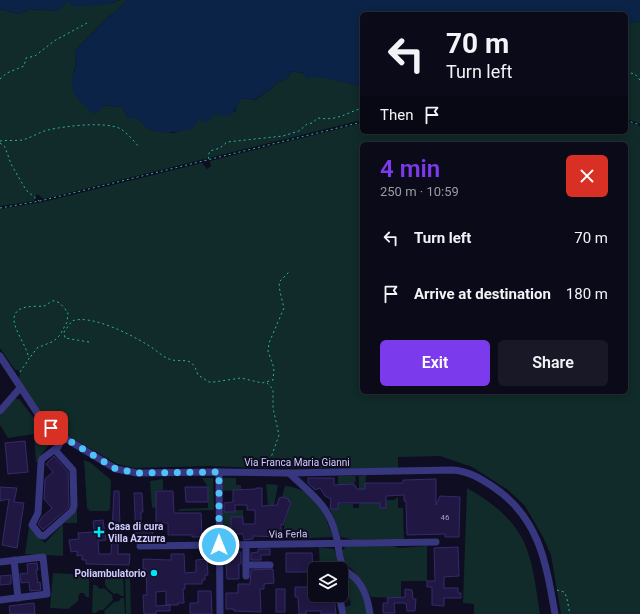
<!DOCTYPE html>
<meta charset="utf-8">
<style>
body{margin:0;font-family:Roboto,sans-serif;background:#191826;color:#f1f3f6;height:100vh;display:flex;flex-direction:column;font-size:15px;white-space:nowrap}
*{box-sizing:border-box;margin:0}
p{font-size:13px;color:#9a9aa2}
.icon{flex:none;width:22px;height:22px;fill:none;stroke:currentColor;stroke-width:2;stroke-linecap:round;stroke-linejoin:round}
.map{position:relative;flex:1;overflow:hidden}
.side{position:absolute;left:360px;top:142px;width:268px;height:252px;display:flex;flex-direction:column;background:#0b0a19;border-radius:6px;box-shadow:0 2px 10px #0003,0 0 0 1px #2b2b38}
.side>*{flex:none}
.banner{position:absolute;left:360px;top:12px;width:268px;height:122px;border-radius:6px;box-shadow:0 2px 10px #0003,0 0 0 1px #2b2b38;background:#0b0a19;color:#f1f3f6;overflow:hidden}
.fabs{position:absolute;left:308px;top:562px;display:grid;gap:8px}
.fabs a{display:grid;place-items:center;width:40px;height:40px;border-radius:6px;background:#0b0a19;box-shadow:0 2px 10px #0003,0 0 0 1px #2b2b38;font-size:20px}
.pin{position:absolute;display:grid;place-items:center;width:34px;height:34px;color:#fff;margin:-17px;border-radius:8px;box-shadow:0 2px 6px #0006}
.me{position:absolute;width:44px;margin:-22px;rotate:0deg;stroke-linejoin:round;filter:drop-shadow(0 0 3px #0008)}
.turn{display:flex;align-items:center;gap:14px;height:84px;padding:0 20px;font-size:18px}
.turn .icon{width:52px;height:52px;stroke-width:2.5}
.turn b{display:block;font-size:28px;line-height:34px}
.then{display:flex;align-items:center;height:38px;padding:0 20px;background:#0003;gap:8px;font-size:15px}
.round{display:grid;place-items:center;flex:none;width:42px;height:42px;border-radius:6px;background:#191826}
.headline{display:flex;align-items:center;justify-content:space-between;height:68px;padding:0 20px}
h1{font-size:24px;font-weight:600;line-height:30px;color:#7c3aed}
.action{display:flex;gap:8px;margin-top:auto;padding:8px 20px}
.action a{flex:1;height:46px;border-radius:6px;background:#7c3aed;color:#fff;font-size:16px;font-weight:600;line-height:46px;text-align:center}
.action a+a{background:#191826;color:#f1f3f6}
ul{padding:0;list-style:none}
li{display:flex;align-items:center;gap:12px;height:56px;padding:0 20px}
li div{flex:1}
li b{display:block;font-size:15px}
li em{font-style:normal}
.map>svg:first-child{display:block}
.green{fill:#102b29;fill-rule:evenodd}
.water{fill:#0b2346}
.building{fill:#201842;stroke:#352a6e}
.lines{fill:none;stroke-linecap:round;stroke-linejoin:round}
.path{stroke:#2cb3a7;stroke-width:1;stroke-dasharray:2 3;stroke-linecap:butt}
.minor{stroke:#373780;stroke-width:7}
.route{stroke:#4fc3f7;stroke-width:7;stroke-dasharray:0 12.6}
.poi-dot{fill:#00e6f7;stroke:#0f0d21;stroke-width:1.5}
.labels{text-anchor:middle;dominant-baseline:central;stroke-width:4;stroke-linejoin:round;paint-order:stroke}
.number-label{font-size:8px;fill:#a49fd0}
.street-label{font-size:10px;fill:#d0ccff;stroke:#0f0d21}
.poi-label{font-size:10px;font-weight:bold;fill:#d0ccff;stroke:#0f0d21;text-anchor:start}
</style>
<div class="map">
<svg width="640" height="614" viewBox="0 0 640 614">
<rect width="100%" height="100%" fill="#0f0d21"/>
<g class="green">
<polygon points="120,0 125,0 126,2 104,21 76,50 75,68 72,79 105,105 122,107 129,119 138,119 147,128 173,133 180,131 199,118 215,114 235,112 238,102 243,98 255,100 271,89 275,84 289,77 292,71 362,86 362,120 44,199 37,194 34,201 0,206 0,9 18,14 31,9 57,11 68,2 110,4"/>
<polygon points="640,21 640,124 626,118 626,24"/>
<path d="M626,121L640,126V614H561L551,555L543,537L525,506L508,490L472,467L440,456L398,457V469L271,468L270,465H268L266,468L208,466L134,468L117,464L72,438L53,425L34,405L18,379L20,374L18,370H15L0,348V209L43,202L202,163L207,169L211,166L210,161L362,123V132H626ZM362,144H626V392H362Z"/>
<polygon points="15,399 19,399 52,441 40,456 39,462 36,462 34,434 8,438 0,425 0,416"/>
<polygon points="84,460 91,463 111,480 110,509 108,511 90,511 87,508"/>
<polygon points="366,475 365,489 364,489 365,503 380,503 381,508 386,508 386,500 394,500 398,497 398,508 403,508 404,540 367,539 355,540 341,537 330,509 338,508 338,476 355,476 356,481 353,484 341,486 341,504 353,504 353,508 359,508 359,476"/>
<polygon points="202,478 213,478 214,510 179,511 179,509 208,508 208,487"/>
<polygon points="222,478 236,478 236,485 241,485 241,490 222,491"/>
<polygon points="163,479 163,490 156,490 157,507 152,508 150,481"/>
<polygon points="266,484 278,485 274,505 268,506"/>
<path d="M285,486C316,489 323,511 333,537L285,539L284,525L291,502L288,501L289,499L282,497Z"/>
<path d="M467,488C496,504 522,526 530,559C535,577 537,596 540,614H474V604L463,603Z"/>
<polygon points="77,509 77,523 63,523 63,556 25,554 29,527 45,543"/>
<polygon points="235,510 243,510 243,517 239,517 237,540 223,540 223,512 234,512"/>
<polygon points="346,546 393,546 400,548 427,546 427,581 401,581 401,598 371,597 363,582 345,562 342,551"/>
<polygon points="319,547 334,549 341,569 320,569"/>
<polygon points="341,569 354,581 361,591 368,614 347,614 345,607 351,605 346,583 341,582"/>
<polygon points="53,573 89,575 89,597 86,597 84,593 80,593 78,597 79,600 68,609 50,608"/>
<path d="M107,575H123L124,596H121L117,593L114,594C106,588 102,584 107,575Z"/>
<polygon points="125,575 130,575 131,614 126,614"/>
<polygon points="93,585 96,585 100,589 104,588 112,595 113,600 103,610 99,610 96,613 92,613"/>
<polygon points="121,598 124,598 125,614 105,614 104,611 114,602 119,601"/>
</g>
<g class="water">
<polygon points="0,0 120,0 110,4 75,7 68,2 57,11 31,9 18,14 0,9"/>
<path d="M125,0H640V21L626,24V14H362V86L314,76L308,79L303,73L292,71L289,77L275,84L271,89L254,100L243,98C237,104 236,111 229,117L215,114L206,123L199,119L193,129C179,131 161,136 147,128C144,126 141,122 138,119H129L122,107L105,105L96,114C84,108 70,94 72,79C72,76 74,73 75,70C76,64 75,57 76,50L104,21L126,2Z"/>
</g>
<g class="building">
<polygon points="25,441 28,472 8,474 5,443"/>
<polygon points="54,456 68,472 69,505 68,508 43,530 38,524 42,517 52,508 44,499 45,479 53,472 46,464"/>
<polygon points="308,478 334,478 334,485 354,484 357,489 365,489 365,483 403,483 403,480 436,479 436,505 440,496 460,497 459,537 445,537 445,534 407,535 406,501 404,501 404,495 386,496 386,508 380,508 380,503 338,503 338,509 330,509 331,499 325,496 320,488 315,490 308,483"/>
<polygon points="0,487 17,488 14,502 24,503 17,548 2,545 9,499 0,501"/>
<polygon points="185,487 208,487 208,502 186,502"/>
<polygon points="256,488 262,488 262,506 277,505 279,498 282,497 289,499 288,501 291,502 283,525 281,524 281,537 253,536 253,539 244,540 243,534 231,534 231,517 243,517 243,524 255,524 255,510 247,510 247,505 235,505 235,512 224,512 224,503 233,502 233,490 256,489"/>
<polygon points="114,491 119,491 120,528 122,528 122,535 118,537 118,554 130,554 129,565 86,564 86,560 82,560 82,555 77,556 77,551 71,552 69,540 79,539 78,533 94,532 93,521 103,520 106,540 98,541 99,554 111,554"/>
<polygon points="156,491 173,491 174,513 201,513 202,537 192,537 192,535 168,535 168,523 156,523"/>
<polygon points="134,493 142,493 143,512 141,512 141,524 152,524 153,538 136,539"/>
<polygon points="458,547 459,576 444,577 444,588 458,588 458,593 461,593 461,598 444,598 444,606 432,605 432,587 427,587 427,581 435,581 434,548"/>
<polygon points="258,549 270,549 270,555 261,555 261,560 251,560 251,553 258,552"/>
<polygon points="229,552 241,552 241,564 239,564 239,579 227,579 226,564 229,564"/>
<polygon points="286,553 312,553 313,572 286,572"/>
<polygon points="171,554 184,554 185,573 196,572 196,560 207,559 208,575 205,575 205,580 202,580 202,584 185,584 185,589 183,589 184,603 178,603 178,605 166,605 166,591 156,592 156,606 170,605 170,611 156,611 156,614 144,614 143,595 147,595 146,569 143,569 143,559 171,560"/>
<polygon points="37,563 38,570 36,570 38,583 40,582 41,590 30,591 29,582 21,583 20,574 28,573 27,564"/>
<polygon points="273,569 274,583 264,584 264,589 260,589 261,612 234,611 234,609 226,609 226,593 238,593 238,584 250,584 251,570"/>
<polygon points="11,575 11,584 0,585 0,576"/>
<polygon points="295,587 315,587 315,595 334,595 336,614 321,614 321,611 306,611 306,614 299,614 298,597 295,597"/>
<rect x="276" y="589" width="9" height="23"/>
<polygon points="405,589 412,590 413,599 416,599 415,611 407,611 406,603 394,603 395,613 383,613 383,603 388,603 387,598 405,597"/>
<polygon points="198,591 211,591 212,614 190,614 190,603 198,603"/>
<polygon points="34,603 35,614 10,614 9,606"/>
</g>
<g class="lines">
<g class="path">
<polyline points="626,72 635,74 640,80"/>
<polyline points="0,79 7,73 24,66 26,58 35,56 54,41 87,23"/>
<polyline points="626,120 640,125"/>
<path d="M0,141C7,140 15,141 22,140C31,138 39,132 48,130C65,126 106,121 121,129C128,134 134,141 139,147"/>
<polyline points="0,143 5,147 11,164 26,190 39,201"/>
<path d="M209,159L208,156L210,151L220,148L227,142L283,136L299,131L307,124L312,123L318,118C337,121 344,114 362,108"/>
<polyline points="0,208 40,201 362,122"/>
<path d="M89,342L65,338L64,332L72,321C90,314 130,334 146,344C154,348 161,356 169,359C176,362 184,359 190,362C195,365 196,370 198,375L209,382H214L241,378L262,383L273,380L274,368L268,351L269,343L284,308L280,292L279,282L290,271"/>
<path d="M20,372L29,359C27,346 13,329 14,318C16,304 34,307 44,306C48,305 51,300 54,301C60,301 65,309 68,313L67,322L60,335L54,341L37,348L29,359"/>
<polyline points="267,383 273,389 273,408 279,435 268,466"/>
<path d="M557,590L564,592C568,598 568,607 570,614"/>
</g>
<g class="minor">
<path d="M0,356L42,420L63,437L116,469L137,473L219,472L289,473L452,470C468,471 478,477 492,486C539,517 546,562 555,614"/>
<polyline points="0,411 20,388"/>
<polyline points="55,450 73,470 74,506 72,511 44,536 40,535 32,525 38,513 41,463 42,459 58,447 63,437"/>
<polyline points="219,472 220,614"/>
<path d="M289,473C311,494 328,504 336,535C339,545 338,558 344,568C346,572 352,575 355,578C365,588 368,601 370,614"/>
<polyline points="246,545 246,576"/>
<polyline points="140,546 436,542"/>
<polyline points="14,560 18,598"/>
<polyline points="0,562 43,557 47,594 0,600"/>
<polyline points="246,565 270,565"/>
<polyline points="339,595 343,614"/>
</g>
</g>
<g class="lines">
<polyline class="route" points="51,428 63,437 116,469 137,473 219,472 219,545"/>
</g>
<g class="poi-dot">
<path d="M97 526h4v4h4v4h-4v4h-4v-4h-4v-4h4z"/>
<circle cx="154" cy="573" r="4"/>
</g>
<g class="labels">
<g class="number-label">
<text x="445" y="517">46</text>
</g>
<g class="street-label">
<text x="297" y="462">Via Franca Maria Gianni</text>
<text transform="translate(288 534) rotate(-1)">Via Ferla</text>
</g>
<g class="poi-label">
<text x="108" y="526">Casa di cura<tspan x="108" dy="12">Villa Azzurra</tspan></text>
<text x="146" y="573" text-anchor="end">Poliambulatorio</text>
</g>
</g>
</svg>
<div class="fabs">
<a><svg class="icon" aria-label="layers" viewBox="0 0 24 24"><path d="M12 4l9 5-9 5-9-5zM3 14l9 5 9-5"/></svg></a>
</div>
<div class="pin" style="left:51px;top:428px;background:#d93025"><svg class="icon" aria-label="arrive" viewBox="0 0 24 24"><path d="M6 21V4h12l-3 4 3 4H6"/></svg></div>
<svg class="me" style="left:219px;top:545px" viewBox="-20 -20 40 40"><circle r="17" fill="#4fc3f7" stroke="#fff" stroke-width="3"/><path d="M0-11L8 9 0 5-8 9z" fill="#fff"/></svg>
<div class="banner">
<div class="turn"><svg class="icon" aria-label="left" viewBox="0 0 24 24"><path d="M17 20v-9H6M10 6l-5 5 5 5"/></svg><div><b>70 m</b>Turn left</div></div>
<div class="then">Then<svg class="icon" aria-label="arrive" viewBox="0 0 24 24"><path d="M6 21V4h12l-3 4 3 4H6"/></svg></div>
</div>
<section class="side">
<div class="headline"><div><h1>4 min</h1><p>250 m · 10:59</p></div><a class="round" style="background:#d93025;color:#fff"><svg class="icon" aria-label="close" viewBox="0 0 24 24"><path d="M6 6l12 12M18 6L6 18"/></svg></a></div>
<ul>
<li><svg class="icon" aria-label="left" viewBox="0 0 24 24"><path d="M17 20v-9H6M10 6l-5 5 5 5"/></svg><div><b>Turn left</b></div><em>70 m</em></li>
<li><svg class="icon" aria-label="arrive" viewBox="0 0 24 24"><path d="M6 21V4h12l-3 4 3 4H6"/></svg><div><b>Arrive at destination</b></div><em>180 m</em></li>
</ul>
<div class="action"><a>Exit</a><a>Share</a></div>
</section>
</div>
